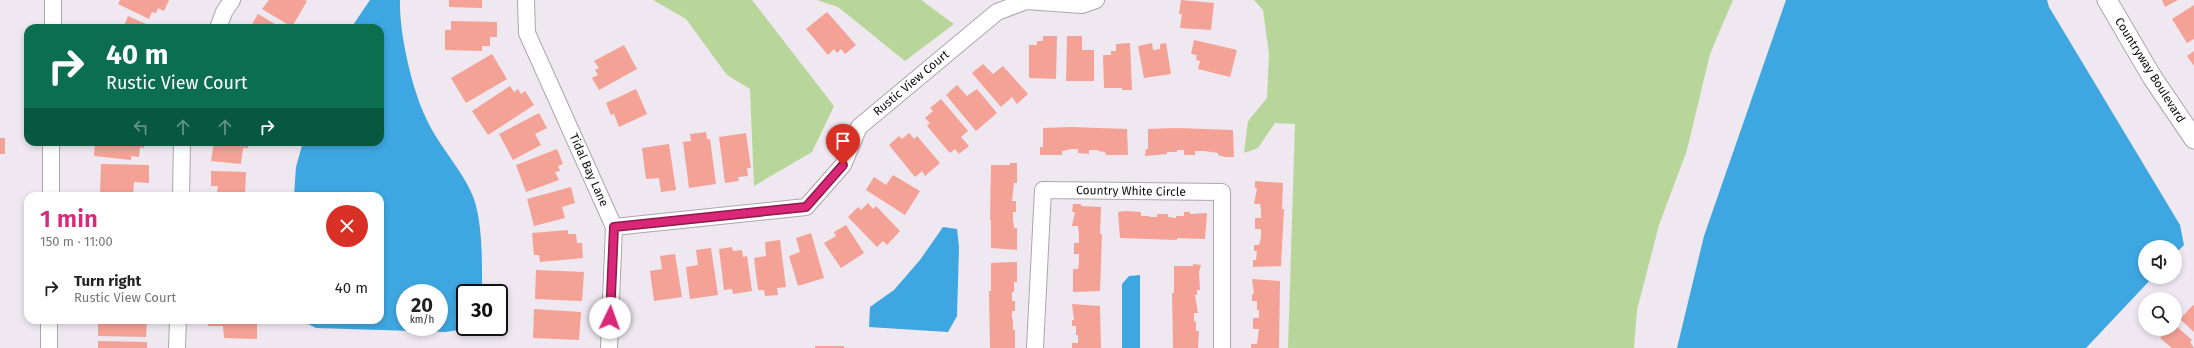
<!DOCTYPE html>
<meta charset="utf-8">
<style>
body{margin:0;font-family:"Fira Sans",sans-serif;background:#f6f6f6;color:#222;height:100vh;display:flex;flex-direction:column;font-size:15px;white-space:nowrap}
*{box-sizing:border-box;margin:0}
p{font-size:13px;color:#767676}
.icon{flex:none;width:22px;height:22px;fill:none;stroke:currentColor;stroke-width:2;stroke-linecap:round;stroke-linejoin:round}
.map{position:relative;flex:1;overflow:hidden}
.drawer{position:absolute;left:24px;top:192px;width:360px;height:132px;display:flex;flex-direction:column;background:#fff;border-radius:12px;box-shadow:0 2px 6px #0003}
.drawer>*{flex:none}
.top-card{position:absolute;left:24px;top:24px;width:360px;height:122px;border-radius:12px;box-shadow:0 2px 6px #0003;background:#0b6e4f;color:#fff;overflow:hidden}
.buttons{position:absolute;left:2138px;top:240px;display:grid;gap:8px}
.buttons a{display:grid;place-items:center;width:44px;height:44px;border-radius:50%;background:#fff;box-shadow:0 2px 6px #0003;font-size:20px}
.speed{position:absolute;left:396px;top:284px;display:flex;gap:8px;font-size:20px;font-weight:700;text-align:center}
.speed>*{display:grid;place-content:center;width:52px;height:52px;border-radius:50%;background:#fff;box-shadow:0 2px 6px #0003;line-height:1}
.speed small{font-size:10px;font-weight:400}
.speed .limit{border:2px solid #111;border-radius:6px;background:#fff;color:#111}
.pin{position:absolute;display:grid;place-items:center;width:34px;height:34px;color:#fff;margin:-41px -17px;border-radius:50% 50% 50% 0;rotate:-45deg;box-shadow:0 0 4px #0007}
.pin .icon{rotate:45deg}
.me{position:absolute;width:44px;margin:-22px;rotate:3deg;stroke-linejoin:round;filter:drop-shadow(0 0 3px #0008)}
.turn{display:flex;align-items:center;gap:14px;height:84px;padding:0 16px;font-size:18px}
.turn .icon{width:52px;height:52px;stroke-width:2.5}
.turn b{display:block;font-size:28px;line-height:34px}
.lanes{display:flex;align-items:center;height:38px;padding:0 16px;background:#0003;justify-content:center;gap:20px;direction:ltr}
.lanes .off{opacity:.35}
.round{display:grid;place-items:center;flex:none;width:42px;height:42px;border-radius:21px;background:#f6f6f6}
.headline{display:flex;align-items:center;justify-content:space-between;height:68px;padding:0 16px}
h1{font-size:24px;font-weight:600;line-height:30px;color:#db2777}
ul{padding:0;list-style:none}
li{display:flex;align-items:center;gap:12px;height:56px;padding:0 16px}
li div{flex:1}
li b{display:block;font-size:15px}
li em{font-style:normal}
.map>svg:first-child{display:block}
.green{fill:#b8d69a}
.water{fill:#3ea7e1;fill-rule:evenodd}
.building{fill:#f4a196}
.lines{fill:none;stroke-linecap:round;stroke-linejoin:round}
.minor-casing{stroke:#ada6ae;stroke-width:18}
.tertiary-casing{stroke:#ada6ae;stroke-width:21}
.minor{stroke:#fff;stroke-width:16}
.tertiary{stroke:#fff;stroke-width:19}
.route-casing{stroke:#8e194d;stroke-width:10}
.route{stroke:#db2777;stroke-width:7}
.labels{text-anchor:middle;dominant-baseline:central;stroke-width:3;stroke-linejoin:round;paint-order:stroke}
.street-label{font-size:12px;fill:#100e10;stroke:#fff}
</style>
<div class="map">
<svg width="2194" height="348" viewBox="0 0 2194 348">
<rect width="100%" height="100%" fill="#efe8f1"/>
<g class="green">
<polygon points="653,0 752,0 834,106 812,152 754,186 750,89 727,75 686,19"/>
<polygon points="817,0 921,0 954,24 905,61 838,7"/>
<polygon points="1254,0 1733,0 1710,54 1687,150 1659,225 1637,310 1634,348 1288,348 1295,124 1275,123 1258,148 1244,153 1248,121 1267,98 1269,54 1263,10"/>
</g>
<g class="water">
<path d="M370,0H400C399,33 412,89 426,118C438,146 464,171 474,199C483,226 482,265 482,293H465V327H471L470,328L446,332L316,328L300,320H380V196H294L296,167L303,142H380V28H351ZM405,293H439V327H405Z"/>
<polygon points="1786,0 2047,0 2049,7 2180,225 2184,245 2175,254 2175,247 2145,247 2145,277 2153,277 2086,348 1677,348 1704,236"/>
<polygon points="943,227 957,229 959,247 957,316 948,332 869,327 870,307 894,290 920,260"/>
<polygon points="1140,275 1140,348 1122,348 1122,284 1129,276"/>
</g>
<g class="building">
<polygon points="120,0 169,0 164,11 158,8 156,13 152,12 149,19 118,4"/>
<polygon points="269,0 304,0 307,1 292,27 262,9"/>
<polygon points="449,0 482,0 482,8 449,7"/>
<polygon points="1181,0 1214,3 1211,30 1180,28 1182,14 1179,14"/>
<polygon points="2162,0 2178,0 2165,7"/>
<polygon points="2194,5 2194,39 2187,43 2172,19"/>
<polygon points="827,12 856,45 845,54 841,49 837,53 834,49 828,55 806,29"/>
<polygon points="258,14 282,28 250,28"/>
<polygon points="128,16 155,28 123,28"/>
<polygon points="451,21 497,22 497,37 490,37 490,46 482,46 482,51 445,50 445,30 451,30"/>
<polygon points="1043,36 1057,36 1056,79 1029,78 1029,45 1037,45 1037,41 1043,41"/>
<polygon points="1067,36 1082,36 1082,50 1094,50 1094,81 1066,81"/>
<polygon points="1194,40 1237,50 1230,77 1198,69 1200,61 1196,60 1197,55 1191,54"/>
<polygon points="1130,43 1132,90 1122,90 1122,88 1104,88 1103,55 1111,55 1111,51 1116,51 1116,44"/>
<polygon points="1152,43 1153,50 1160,49 1160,44 1166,43 1171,74 1144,78 1138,46"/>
<polygon points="624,45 637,69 599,90 592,78 598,75 595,70 599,68 594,61"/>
<polygon points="2194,51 2194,66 2187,56"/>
<polygon points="492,54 507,79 466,103 451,78"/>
<polygon points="983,64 993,74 1003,66 1028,94 1017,104 1012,97 1001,107 972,73"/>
<polygon points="957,85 967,96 977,89 997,113 976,131 946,95"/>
<polygon points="510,86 514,92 518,89 521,94 525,91 534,105 488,135 472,111"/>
<polygon points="636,89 647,114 619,127 614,114 611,115 606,103"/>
<polygon points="941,99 968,131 961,137 969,146 959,154 955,149 950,153 927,126 930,123 925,118 933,111 930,108"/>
<polygon points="539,113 547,128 535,134 541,145 513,160 499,134"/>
<polygon points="1071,127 1127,129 1128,155 1106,155 1105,152 1098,151 1098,150 1089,150 1089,154 1078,153 1078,149 1072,149 1062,151 1062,155 1040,155 1040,147 1043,147 1043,128"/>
<polygon points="1176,128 1233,130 1234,157 1225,157 1218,155 1218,153 1204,151 1195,151 1195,155 1184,155 1184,150 1177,150 1177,152 1167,152 1167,154 1145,156 1146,149 1148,149 1148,129"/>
<polygon points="706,132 707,139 710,139 716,184 689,188 683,142 691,141 690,134"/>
<polygon points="746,133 751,168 747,168 748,176 738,177 739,181 725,183 719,137"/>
<polygon points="909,133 914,139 917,136 940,163 925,176 922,171 915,177 889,145 899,136 902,139"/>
<rect x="0" y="138" width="5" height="16"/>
<polygon points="95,142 145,142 144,148 140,147 139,157 131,156 131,160 94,156"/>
<polygon points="214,142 248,142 248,148 243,148 241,164 211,161"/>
<polygon points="669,144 676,190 661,192 659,178 646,179 642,148"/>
<polygon points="557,149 563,164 558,166 560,171 555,172 559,180 526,192 516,165"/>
<polygon points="1010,163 1017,163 1017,183 1014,183 1012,201 1016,201 1016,212 1013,212 1013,219 1014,228 1017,228 1017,250 991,248 991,220 990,220 991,165 1010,165"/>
<polygon points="101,164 149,165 149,183 134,182 133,195 100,194"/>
<polygon points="211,171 246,172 245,196 214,196 214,193 217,193 218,186 211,186"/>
<polygon points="893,175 920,191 905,215 866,190 874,177 886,185"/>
<polygon points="1255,181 1283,183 1282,209 1284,209 1281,266 1253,267 1253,260 1256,260 1257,251 1254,251 1254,245 1259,245 1261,237 1261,229 1255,229 1255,218 1261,218 1261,210 1260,204 1254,204 1257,188 1255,188"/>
<polygon points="571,187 575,203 562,207 565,218 534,226 527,199"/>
<polygon points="868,203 873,209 876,206 900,231 887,245 883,241 877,247 848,217 858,207 861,210"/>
<polygon points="1073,204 1081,204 1081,206 1101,207 1100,234 1102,234 1100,291 1073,292 1073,269 1078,269 1079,262 1079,254 1074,254 1074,243 1079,243 1079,235 1078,226 1072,226 1075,212 1072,212"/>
<polygon points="1125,211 1141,212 1141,216 1149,216 1149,217 1157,217 1157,214 1168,214 1168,217 1176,218 1176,216 1184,216 1184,212 1190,212 1190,214 1207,213 1205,239 1177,238 1177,240 1120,238 1118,212"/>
<polygon points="846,225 864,253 841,268 824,243 836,236 834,232"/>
<polygon points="568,230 568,234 576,234 577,243 582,243 583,258 540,262 539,255 534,255 532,233"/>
<polygon points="811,233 824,278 798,286 789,256 800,252 796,238"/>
<polygon points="780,240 786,287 777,288 778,295 765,296 764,290 758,290 754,258 766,256 765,242"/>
<polygon points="732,247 733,251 742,250 743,257 747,256 752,291 733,294 732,289 724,290 719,249"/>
<polygon points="711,248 718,295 690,299 686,267 698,265 696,250"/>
<polygon points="675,254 682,297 654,301 650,271 662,269 660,256"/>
<polygon points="1011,262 1017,262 1017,282 1014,282 1014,292 1012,292 1012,301 1015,301 1015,311 1012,311 1012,319 1013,319 1013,330 1015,330 1015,348 990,348 989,291 991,291 991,263"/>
<polygon points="1193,264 1201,265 1199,272 1200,290 1197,290 1197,295 1195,295 1198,313 1194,313 1194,321 1196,322 1196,331 1199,331 1198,348 1173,348 1172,293 1174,293 1174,266 1193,266"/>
<polygon points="536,270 584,272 582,301 535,299"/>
<polygon points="1252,279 1280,281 1279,348 1251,348 1251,344 1257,344 1259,329 1253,329 1253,318 1259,318 1259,310 1257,310 1257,301 1252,301 1252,294 1254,294"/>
<polygon points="1072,304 1100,306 1101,348 1072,348 1072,343 1078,343 1078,335 1076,335 1076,326 1072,326 1072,320 1074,320"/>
<polygon points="2193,305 2194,306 2194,332 2180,319"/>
<polygon points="534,309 581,312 579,340 533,338"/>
<polygon points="98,320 147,320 146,337 98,336"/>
<polygon points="209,320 257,320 257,339 224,338 223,326 208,326"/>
<polygon points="2175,325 2192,340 2190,342 2194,348 2172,348 2160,338 2169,329 2175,329"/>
<polygon points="98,341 147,342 147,348 98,348"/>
<rect x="815" y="346" width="29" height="2"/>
</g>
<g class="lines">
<defs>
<g id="minor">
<polyline points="526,0 527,33 614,227 609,348"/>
<polyline points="53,28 53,0"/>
<polyline points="218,28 224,12 232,0"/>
<polyline points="51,196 51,142"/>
<polyline points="181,196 182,142"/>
<polyline points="614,227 806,207 843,165 859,127 997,12 1026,1 1082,5 1096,0"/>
<polyline points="49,348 49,320"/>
<polyline points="177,348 178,320"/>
<polyline points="1035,348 1043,190 1222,192 1222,348"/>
</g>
<polyline id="tertiary" points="2107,0 2152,77 2194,139"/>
</defs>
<use href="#minor" class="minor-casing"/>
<use href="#tertiary" class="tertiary-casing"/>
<use href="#minor" class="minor"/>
<use href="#tertiary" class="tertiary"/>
</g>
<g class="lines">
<defs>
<polyline id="route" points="610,318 614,227 806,207 843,165"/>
</defs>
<use href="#route" class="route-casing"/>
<use href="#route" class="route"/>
</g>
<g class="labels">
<g class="street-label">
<text transform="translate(2150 70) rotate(58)">Countryway Boulevard</text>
<text transform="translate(911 83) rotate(-40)">Rustic View Court</text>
<text transform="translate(589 170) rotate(66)">Tidal Bay Lane</text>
<text transform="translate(1131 191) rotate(1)">Country White Circle</text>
</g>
</g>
</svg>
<div class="buttons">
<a><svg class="icon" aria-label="sound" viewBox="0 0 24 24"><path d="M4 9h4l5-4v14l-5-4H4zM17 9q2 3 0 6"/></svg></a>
<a><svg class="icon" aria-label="search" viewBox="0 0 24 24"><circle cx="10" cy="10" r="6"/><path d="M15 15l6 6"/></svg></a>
</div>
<div class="speed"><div>20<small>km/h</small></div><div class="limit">30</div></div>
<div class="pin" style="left:843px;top:165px;background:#d93025"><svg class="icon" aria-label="arrive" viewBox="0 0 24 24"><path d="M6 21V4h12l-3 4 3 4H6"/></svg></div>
<svg class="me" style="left:610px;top:318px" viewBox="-20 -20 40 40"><circle r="19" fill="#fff"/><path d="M0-13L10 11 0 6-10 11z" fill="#db2777"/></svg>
<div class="top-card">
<div class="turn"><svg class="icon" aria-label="right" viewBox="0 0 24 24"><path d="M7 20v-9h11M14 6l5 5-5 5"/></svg><div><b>40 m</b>Rustic View Court</div></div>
<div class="lanes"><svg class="icon off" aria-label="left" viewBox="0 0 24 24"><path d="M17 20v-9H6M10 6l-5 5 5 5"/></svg><svg class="icon off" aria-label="ahead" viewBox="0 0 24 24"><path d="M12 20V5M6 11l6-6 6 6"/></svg><svg class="icon off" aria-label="ahead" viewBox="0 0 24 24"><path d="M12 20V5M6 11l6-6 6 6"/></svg><svg class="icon" aria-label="right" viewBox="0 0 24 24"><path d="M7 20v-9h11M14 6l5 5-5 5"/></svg></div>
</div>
<section class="drawer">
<div class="headline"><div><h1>1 min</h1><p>150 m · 11:00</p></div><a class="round" style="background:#d93025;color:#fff"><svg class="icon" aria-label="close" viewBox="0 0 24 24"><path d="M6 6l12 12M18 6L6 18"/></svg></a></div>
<ul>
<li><svg class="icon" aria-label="right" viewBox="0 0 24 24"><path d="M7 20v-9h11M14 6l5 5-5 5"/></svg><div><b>Turn right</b><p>Rustic View Court</p></div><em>40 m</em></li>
</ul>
</section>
</div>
